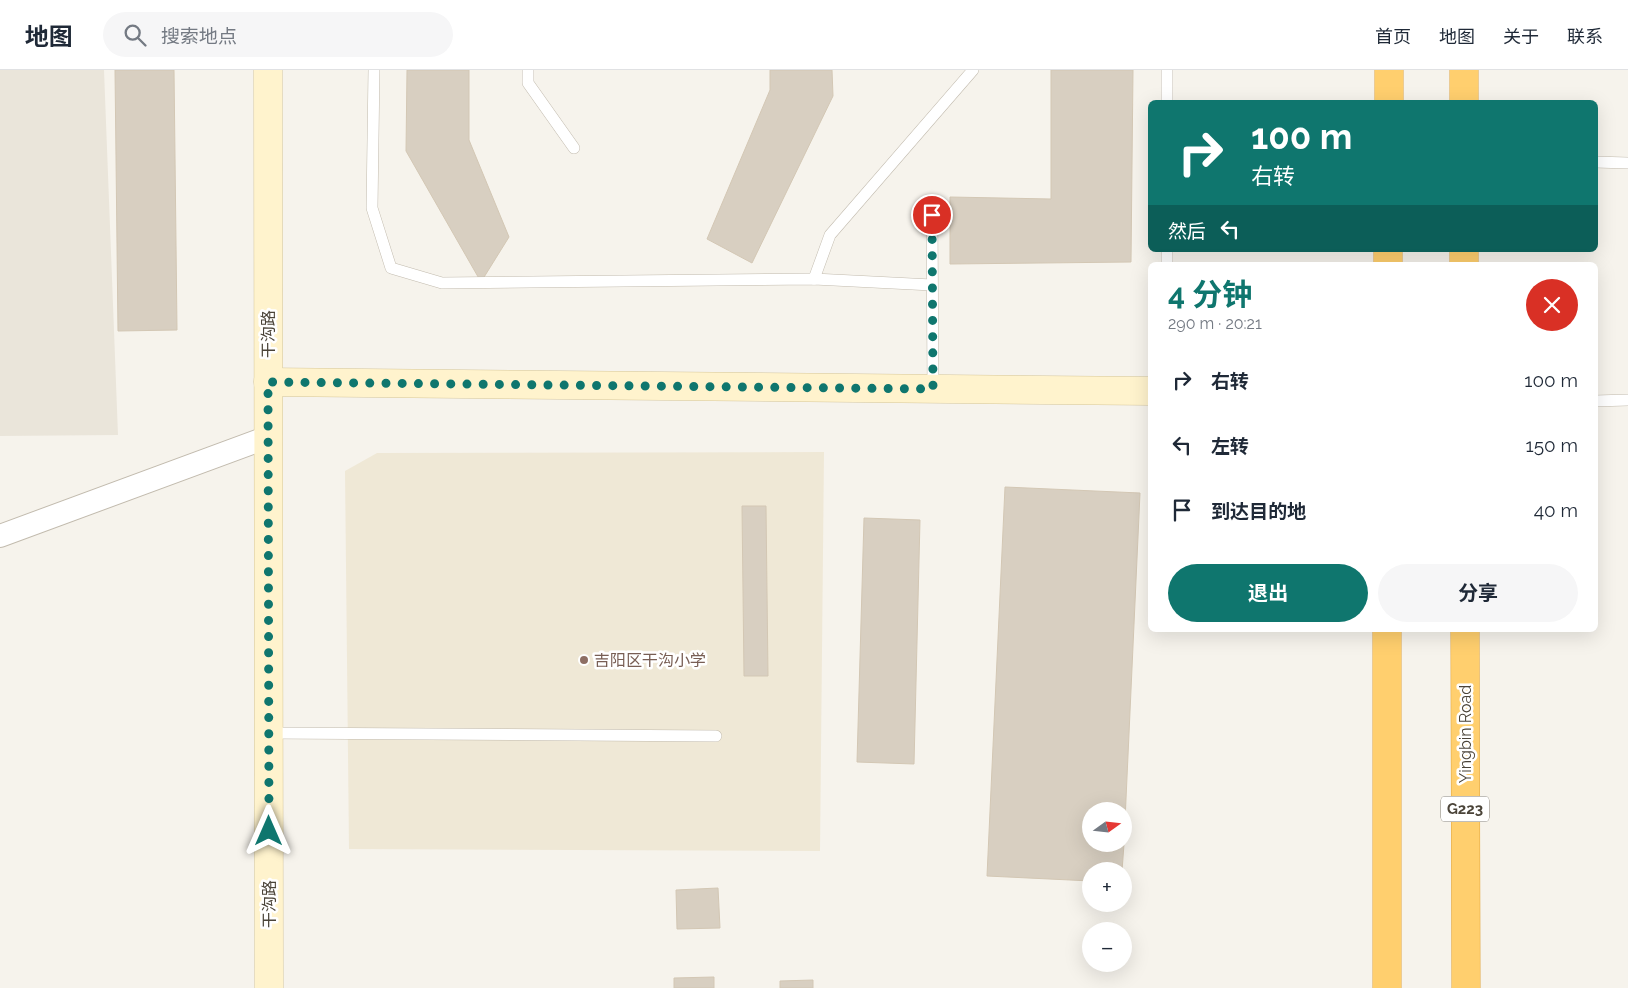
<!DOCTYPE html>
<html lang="zh">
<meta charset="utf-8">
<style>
body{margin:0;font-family:Raleway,"Noto Sans SC",sans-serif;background:#f6f6f7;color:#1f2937;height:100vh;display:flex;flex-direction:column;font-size:19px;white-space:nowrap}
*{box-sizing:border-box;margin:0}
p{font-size:16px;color:#747a83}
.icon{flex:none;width:28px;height:28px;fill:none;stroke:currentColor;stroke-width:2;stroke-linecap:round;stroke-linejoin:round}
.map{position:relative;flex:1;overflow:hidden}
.panel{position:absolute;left:1148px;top:192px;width:450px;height:370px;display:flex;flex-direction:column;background:#fff;border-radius:8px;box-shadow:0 5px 20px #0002}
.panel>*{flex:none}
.guide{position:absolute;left:1148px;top:30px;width:450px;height:152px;border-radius:8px;box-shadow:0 5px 20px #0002;background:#0f766e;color:#fff;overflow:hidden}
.needle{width:32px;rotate:75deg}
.controls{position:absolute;left:1082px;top:732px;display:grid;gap:10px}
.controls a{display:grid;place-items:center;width:50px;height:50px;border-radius:50%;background:#fff;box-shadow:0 5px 20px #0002;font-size:25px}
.pin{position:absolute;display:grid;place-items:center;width:42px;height:42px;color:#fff;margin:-21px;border:2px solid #fff;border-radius:50%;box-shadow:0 1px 5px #0007}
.me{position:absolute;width:55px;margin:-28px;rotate:0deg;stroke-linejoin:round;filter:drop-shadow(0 0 4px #0008)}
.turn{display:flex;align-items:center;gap:18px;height:105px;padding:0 20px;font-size:22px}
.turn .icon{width:65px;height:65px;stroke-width:2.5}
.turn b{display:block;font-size:35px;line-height:42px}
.then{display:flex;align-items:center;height:48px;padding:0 20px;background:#0003;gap:10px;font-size:19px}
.round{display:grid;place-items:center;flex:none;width:52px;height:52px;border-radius:26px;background:#f6f6f7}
.head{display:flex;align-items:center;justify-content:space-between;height:85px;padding:0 20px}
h1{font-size:30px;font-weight:700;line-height:38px;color:#0f766e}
.action{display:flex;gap:10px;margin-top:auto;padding:10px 20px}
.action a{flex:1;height:58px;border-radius:30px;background:#0f766e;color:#fff;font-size:20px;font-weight:700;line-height:58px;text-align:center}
.action a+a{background:#f6f6f7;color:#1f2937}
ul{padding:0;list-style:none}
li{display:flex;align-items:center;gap:15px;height:65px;padding:0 20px}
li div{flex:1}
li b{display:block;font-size:19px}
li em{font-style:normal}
header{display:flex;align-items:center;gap:30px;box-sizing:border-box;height:70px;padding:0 25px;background:#fff;border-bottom:1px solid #e0e1e3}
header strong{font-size:24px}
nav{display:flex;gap:28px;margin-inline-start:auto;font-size:18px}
.search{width:350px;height:45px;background:#f6f6f7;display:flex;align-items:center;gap:12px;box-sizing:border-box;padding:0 18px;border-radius:28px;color:#747a83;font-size:19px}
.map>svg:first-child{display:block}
.residential{fill:#eae5da}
.education{fill:#efe8d6}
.building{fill:#d8cfc1;stroke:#d3c7b4}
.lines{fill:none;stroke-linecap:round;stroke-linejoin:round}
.lane-casing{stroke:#c2bbae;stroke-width:12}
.street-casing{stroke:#c2bbae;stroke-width:24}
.secondary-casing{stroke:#d6c79b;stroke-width:29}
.highway-casing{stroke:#e0a43c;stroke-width:29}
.lane{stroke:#fff;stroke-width:11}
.street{stroke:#fff;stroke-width:22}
.secondary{stroke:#fff3cd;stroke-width:28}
.highway{stroke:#ffcf6e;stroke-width:28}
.route{stroke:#0f766e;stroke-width:9;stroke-dasharray:0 16.2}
.education-dot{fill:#8d6e63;stroke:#fff;stroke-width:2}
.labels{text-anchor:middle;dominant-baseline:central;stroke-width:5;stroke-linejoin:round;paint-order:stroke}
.shield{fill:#fff;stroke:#817c74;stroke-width:1}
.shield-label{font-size:15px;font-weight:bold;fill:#4b4439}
.street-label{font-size:16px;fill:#4b4439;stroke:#fff}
.education-label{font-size:16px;fill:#785e54;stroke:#fff;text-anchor:start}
</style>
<header>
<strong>地图</strong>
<div class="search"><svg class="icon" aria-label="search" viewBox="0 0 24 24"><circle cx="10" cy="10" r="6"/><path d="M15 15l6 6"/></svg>搜索地点</div>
<nav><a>首页</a><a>地图</a><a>关于</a><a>联系</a></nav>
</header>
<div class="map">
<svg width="1628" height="918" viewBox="0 0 1628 918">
<rect width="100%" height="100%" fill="#f6f3ec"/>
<polygon class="residential" points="0,0 104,0 118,365 0,366"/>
<polygon class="education" points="824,382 820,781 349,779 345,401 377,383"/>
<g class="building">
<polygon points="115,0 174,0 177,260 118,261"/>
<polygon points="407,0 469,0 469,70 509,167 481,212 406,81"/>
<polygon points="770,0 832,0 833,26 752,193 707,169 770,20"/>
<polygon points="1051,0 1133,0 1131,192 950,194 950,127 1051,129"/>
<polygon points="1005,417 1140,423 1124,773 1124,741 1091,741 1091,774 1124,774 1122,801 1091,801 1091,811 987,806"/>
<polygon points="742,436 766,436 768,606 744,606"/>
<polygon points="864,448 920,450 914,694 857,692"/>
<polygon points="718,818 720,858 677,859 676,820"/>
<polygon points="714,907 714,918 674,918 674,908"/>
<polygon points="813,910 813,918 780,918 780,911"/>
</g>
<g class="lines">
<defs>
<g id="lane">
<polyline points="374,0 372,138 391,198 442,213 814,209 932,215"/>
<polyline points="528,0 528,13 574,78"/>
<polyline points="1167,0 1167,32"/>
<polyline points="1595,92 1628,93"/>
<polyline points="932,145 933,319"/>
<polyline points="1167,180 1167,195"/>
<polyline points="814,209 830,165 973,0"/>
<polyline points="1595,331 1628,330"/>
<polyline points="269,663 716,666"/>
</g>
<polyline id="street" points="0,466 268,367"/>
<g id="secondary">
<polyline points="268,0 269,918"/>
<polyline points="268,312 1150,321"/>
</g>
<g id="highway">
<polyline points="1464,0 1464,32"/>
<polyline points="1389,32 1389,0"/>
<polyline points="1464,180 1464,195"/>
<polyline points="1388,195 1388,180"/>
<polyline points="1465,560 1466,918"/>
<polyline points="1387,918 1387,560"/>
</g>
</defs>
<use href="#lane" class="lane-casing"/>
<use href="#street" class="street-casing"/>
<use href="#secondary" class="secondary-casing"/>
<use href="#highway" class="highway-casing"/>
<use href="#lane" class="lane"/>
<use href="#street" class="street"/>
<use href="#secondary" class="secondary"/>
<use href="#highway" class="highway"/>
</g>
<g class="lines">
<polyline class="route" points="269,761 268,312 933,319 932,145"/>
</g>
<circle class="education-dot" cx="584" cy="590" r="5"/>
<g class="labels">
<rect class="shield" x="1441" y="726.5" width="48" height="25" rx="4"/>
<g class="shield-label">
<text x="1465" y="739">G223</text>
</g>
<g class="street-label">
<text transform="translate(268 264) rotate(-90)">干沟路</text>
<text transform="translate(1465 664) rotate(-90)">Yingbin Road</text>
<text transform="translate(269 834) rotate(-90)">干沟路</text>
</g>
<g class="education-label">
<text x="594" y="590">吉阳区干沟小学</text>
</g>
</g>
</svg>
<div class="controls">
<a><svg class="needle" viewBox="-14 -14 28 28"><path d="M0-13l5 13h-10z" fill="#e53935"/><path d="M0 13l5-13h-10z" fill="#747a83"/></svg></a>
<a>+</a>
<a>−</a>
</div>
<div class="pin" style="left:932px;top:145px;background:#d93025"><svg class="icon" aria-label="arrive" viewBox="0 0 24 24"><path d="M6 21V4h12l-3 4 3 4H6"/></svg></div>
<svg class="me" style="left:269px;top:761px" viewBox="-20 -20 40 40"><path d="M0-17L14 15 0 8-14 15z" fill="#0f766e" stroke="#fff" stroke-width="4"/></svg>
<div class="guide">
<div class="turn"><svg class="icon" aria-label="right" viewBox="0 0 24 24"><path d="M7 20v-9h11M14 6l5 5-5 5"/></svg><div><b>100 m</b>右转</div></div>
<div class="then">然后<svg class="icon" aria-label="left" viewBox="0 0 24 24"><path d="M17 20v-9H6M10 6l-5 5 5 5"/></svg></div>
</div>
<section class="panel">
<div class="head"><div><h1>4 分钟</h1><p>290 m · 20:21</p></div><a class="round" style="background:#d93025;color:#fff"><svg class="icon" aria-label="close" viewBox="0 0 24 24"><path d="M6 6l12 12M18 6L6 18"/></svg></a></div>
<ul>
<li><svg class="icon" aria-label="right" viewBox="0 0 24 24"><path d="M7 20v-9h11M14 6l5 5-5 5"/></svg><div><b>右转</b></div><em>100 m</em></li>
<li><svg class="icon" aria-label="left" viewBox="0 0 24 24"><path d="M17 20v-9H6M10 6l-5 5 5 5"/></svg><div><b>左转</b></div><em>150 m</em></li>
<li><svg class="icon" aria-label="arrive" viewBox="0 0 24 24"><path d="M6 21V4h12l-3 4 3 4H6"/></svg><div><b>到达目的地</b></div><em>40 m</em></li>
</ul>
<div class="action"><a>退出</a><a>分享</a></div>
</section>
</div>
